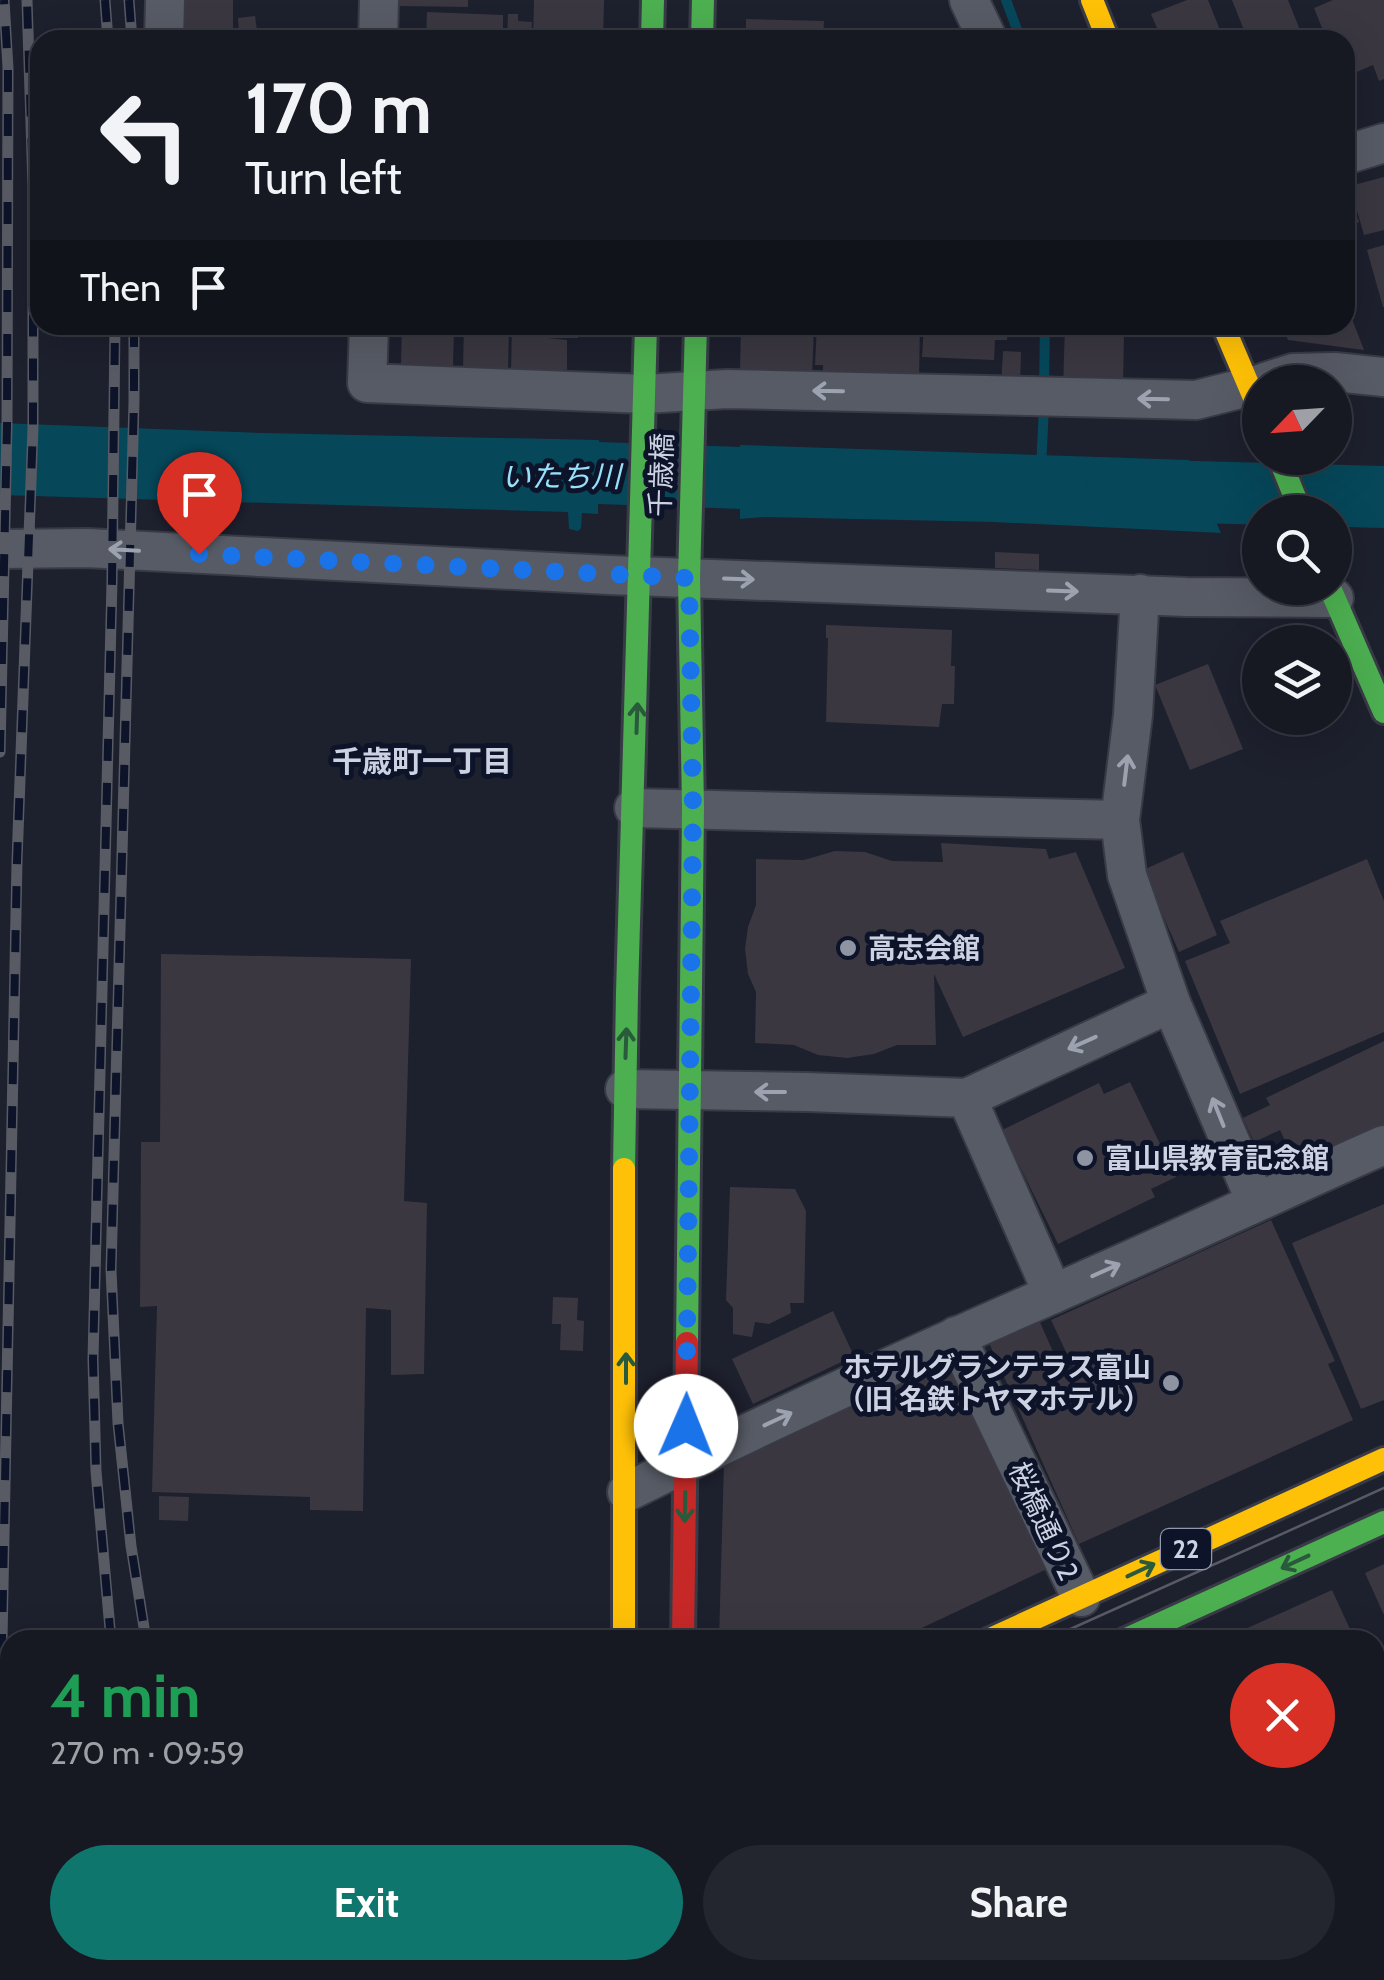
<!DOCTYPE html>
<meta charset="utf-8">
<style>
body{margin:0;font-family:Cabin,"Noto Sans JP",sans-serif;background:#23252f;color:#f1f3f6;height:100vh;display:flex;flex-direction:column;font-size:38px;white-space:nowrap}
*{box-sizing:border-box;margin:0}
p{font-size:32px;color:#9ea0a5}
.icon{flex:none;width:55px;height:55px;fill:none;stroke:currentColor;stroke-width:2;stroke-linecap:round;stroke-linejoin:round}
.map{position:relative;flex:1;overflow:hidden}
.sheet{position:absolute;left:0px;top:1630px;width:1385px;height:350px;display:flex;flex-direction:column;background:#161822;border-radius:30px 30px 0 0;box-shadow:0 10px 40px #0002,0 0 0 2px #353740}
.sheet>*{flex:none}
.hud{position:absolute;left:30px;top:30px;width:1325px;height:305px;border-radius:30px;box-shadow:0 10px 40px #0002,0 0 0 2px #353740;background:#161822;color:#f1f3f6;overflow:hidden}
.needle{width:65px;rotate:245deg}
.fabs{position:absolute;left:1242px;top:365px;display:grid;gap:20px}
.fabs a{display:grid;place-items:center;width:110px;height:110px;border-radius:50%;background:#161822;box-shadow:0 10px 40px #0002,0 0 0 2px #353740;font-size:50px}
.pin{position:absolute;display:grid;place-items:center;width:85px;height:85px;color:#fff;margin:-102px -42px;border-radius:50% 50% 50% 0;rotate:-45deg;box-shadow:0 0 10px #0007}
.pin .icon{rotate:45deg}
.me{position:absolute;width:110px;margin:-55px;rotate:1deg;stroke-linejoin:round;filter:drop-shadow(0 0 8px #0008)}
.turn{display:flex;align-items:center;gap:35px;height:210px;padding:0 50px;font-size:45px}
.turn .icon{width:130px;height:130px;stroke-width:2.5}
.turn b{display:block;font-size:70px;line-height:85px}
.then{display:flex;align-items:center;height:95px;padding:0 50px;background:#0003;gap:20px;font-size:38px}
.round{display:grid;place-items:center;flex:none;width:105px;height:105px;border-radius:52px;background:#23252f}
.summary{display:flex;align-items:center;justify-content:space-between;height:170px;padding:0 50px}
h1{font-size:60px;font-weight:700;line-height:75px;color:#1e9e55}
.cta{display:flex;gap:20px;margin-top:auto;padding:20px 50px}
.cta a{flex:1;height:115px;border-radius:60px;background:#0f766e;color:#fff;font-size:40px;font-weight:700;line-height:115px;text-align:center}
.cta a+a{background:#23252f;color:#f1f3f6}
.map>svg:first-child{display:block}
.water{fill:#06475a}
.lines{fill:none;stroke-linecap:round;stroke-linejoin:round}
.stream{stroke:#06475a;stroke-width:10}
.river{stroke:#06475a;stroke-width:62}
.building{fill:#3a3741}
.street-casing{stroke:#383b46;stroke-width:42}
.fast-casing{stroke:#383b46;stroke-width:28}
.slow-casing{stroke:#383b46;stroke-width:28}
.jam-casing{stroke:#383b46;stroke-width:28}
.street{stroke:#575b65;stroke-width:38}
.fast{stroke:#4caf50;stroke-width:22}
.slow{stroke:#ffc107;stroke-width:22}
.jam{stroke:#c62828;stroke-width:22}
.tram{stroke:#585b64;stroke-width:2.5}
.rail-casing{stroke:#585b64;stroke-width:11}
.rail{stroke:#0d142a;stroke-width:8;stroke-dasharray:22;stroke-linecap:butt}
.oneway{stroke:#9da2b0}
.oneway2{stroke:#295a3b}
.route{stroke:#1a73e8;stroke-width:18;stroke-dasharray:0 32.4}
.poi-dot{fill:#8f94a3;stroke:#0d142a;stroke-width:4}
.labels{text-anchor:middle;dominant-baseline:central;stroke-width:10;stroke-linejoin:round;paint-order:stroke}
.shield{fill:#0d142a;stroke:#9399ab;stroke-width:2.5}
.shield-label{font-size:25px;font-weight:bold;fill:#ccd2e2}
.street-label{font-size:28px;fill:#ccd2e2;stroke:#0d142a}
.poi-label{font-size:28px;font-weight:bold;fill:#ccd2e2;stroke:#0d142a;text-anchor:start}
.water-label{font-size:30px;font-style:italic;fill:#99e1fa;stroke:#0d142a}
.neighbourhood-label{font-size:30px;font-weight:bold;fill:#ccd2e2;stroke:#0d142a}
</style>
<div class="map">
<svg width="1384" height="1980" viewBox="0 0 1384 1980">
<rect width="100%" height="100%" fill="#1d202d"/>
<g class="water">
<polygon points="0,423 263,433 599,440 598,514 582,513 581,528 578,531 569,529 568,512 0,495"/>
<polygon points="740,445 1189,460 1221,533 993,522 765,517 740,519"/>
</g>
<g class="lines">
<g class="stream">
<polyline points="1006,0 1021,40"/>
<polyline points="1044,389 1045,325"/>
<polyline points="1041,469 1044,406"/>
</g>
<g class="river">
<polyline points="512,470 827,481"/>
<polyline points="1117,490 1384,497"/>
</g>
</g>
<g class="building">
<polygon points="181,0 233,0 233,30 181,29"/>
<polygon points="399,0 468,0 468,7 399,6"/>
<polygon points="534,0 604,0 603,40 533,40"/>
<polygon points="1187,0 1208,0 1224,40 1162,40 1151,14"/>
<polygon points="1232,0 1288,0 1304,40 1248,40"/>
<polygon points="1333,0 1384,0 1384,79 1379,81 1373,65 1345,77 1345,40 1327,40 1314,8"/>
<polygon points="427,12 503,15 503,40 426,40"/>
<polygon points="508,14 518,14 518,21 532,22 531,40 507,40"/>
<polygon points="255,16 257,31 239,33 238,18"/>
<polygon points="746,19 824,21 823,40 746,40"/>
<polygon points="179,33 229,34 229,40 179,40"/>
<polygon points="1384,177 1384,230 1364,235 1350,186"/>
<polygon points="1345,185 1359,222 1345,228"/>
<polygon points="1384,245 1384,307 1383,307 1367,250"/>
<polygon points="1345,301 1364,350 1288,340 1282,325 1345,325"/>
<polygon points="402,325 454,325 453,367 401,365"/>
<polygon points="464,325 509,325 508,371 463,370"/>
<polygon points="512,325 578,325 578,338 547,338 567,340 567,372 511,371"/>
<polygon points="741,325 814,325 812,378 740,374"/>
<polygon points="817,325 920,325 919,380 823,378 823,365 815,365"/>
<polygon points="924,325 1008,325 1007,340 995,340 994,360 922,357"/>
<polygon points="1065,325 1151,325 1154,331 1124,330 1123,391 1063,389"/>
<polygon points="1003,351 1021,352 1020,388 1001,388"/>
<polygon points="995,552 1039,554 1039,570 995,568"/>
<polygon points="826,625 952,630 951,666 955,666 954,704 942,704 939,727 826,722 828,638 826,638"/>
<polygon points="1208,664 1243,749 1190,770 1155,685"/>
<polygon points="941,843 1046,849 1049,859 1076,852 1125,968 963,1037 934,974 936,1045 897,1045 874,1054 847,1058 818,1055 794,1045 755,1043 756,992 748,974 745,949 748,927 756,905 756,859 804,860 835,851 865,852 892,861 943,862"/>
<polygon points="1183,852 1217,935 1179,952 1143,870"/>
<polygon points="1367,859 1384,901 1384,1032 1240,1094 1185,961 1230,943 1220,921"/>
<polygon points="161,954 411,959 404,1201 427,1203 424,1374 391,1375 391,1310 366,1308 363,1511 310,1510 310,1497 152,1492 157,1306 140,1307 141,1142 160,1142"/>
<polygon points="1384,1041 1384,1125 1296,1165 1280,1130 1254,1142 1243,1118 1270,1105 1266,1098"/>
<polygon points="1130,1082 1176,1177 1151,1189 1155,1197 1058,1244 1002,1130 1099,1083 1104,1094"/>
<polygon points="730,1187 795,1189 806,1211 804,1303 790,1303 791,1313 769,1324 755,1322 752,1337 733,1334 733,1308 726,1300"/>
<polygon points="1384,1204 1384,1400 1361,1409 1292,1243"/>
<polygon points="1271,1220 1335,1361 1328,1364 1353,1420 1079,1544 989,1343 1039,1320 1062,1372 1073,1367 1051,1320"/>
<polygon points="553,1297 578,1298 577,1320 584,1321 583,1351 560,1350 561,1324 552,1324"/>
<polygon points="833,1311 854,1356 753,1404 732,1359"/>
<polygon points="946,1363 1047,1569 896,1640 719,1640 724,1463"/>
<polygon points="159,1496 189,1497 188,1521 159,1520"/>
<polygon points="1384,1564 1384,1615 1365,1573"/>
<polygon points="1332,1590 1355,1640 1234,1640 1232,1635"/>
<polygon points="1375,1717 1379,1726 1384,1724 1384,1832 1375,1811"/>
<polygon points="1384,1888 1384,1967 1375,1947 1375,1893"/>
<rect x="227" y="1970" width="313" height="10"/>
<polygon points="725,1970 970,1970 975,1980 724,1980"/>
<polygon points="1028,1970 1092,1970 1079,1980 1030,1980"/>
</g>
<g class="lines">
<defs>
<g id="street">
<polyline points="969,0 988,40"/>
<polyline points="164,40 165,0"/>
<polyline points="378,40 379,0"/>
<polyline points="1345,155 1384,143"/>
<polyline points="369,325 367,383 645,394 727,389 1196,400 1260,384"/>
<polyline points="1265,382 1293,373 1335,372 1384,377"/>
<polyline points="0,549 87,548 609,575 1187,597 1334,598"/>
<polyline points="1140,594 1133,715 1120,820 1127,875 1171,1003 1256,1202"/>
<polyline points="634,808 1120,820"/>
<polyline points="625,1089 807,1092 967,1098 1171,1003"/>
<polyline points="967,1098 1053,1294"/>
<polyline points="956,1336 1081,1597"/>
<path d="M627,1492C767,1422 909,1357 1053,1294C1164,1246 1273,1194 1384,1145"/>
<polyline points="1375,1862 1384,1858"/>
<polyline points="1362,1970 1367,1980"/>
<polyline points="1118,1980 1140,1970"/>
</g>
<g id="fast">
<polyline points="652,40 653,0"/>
<polyline points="702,40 703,0"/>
<polyline points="1279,458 1301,512"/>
<polyline points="1330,588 1384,712"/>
<polyline points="624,1169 627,993 646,325"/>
<polyline points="687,1343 693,808 689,578 696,325"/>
<polyline points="1124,1640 1384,1522"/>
<polyline points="597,1970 597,1980"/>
</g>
<g id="slow">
<polyline points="1092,0 1108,40"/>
<polyline points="1223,325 1260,412"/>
<polyline points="624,1640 624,1169"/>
<polyline points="988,1640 1384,1459"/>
<polyline points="667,1970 667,1980"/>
</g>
<g id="jam">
<polyline points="683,1640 687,1343"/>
<polyline points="0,1850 10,1850"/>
</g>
</defs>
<use href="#street" class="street-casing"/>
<use href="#fast" class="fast-casing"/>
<use href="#slow" class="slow-casing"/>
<use href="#jam" class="jam-casing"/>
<use href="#street" class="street"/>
<use href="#fast" class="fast"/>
<use href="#slow" class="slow"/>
<use href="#jam" class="jam"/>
<g class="tram">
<polyline points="1046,1640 1384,1488"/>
<polyline points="648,1980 649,1970"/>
</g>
<defs>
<g id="rail">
<polyline points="105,0 108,40"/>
<polyline points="129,0 132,40"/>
<polyline points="134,325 134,401 111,1270 118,1423 131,1546 146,1640"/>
<polyline points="0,752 7,425 8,68 4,0"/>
<polyline points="111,1640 96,1471 93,1359 112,581 115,325"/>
<polyline points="0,1744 17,861 33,427 33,185 27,0"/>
<polyline points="148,1970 149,1980"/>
<polyline points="183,1970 183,1980"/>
</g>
</defs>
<use href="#rail" class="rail-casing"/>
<use href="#rail" class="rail"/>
</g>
<defs><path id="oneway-shaft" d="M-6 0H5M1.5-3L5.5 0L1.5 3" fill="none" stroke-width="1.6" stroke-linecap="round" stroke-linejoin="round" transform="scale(2.5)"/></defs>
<g class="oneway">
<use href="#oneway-shaft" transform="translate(828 391) rotate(-179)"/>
<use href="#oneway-shaft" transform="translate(1153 399) rotate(-179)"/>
<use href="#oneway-shaft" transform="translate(124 550) rotate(-177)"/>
<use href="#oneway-shaft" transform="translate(739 579) rotate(2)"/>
<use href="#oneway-shaft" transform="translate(1063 591) rotate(2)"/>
<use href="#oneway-shaft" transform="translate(1126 770) rotate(-83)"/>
<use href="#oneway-shaft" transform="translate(1082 1043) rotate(156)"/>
<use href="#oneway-shaft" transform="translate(770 1092) rotate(180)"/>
<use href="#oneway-shaft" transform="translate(1218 1112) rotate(-112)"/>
<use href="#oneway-shaft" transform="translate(1106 1270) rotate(-24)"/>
<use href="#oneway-shaft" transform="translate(778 1419) rotate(-25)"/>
</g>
<g class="oneway2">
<use href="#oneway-shaft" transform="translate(637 718) rotate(-88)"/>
<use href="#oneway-shaft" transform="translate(626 1043) rotate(-88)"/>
<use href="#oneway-shaft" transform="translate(626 1368) rotate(-90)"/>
<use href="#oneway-shaft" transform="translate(685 1507) rotate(91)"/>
<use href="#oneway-shaft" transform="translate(1295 1562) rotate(155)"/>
<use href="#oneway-shaft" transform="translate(1141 1570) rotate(-25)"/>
</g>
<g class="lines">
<polyline class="route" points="199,554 689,578 693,808 686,1426"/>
</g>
<g class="poi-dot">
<circle cx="848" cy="948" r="10"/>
<circle cx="1085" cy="1158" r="10"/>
<circle cx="1171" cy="1383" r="10"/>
</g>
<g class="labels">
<rect class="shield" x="1161" y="1529" width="50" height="40" rx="8"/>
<g class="shield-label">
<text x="1186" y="1549">22</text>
</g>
<g class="street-label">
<text transform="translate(661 475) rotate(-88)">千歳橋</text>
<text transform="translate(1044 1521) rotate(65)">桜橋通り2</text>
</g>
<g class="poi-label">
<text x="868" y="948">高志会館</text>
<text x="1105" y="1158">富山県教育記念館</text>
<text x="1151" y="1367" text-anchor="end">ホテルグランテラス富山<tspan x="1151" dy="32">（旧 名鉄トヤマホテル）</tspan></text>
</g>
<g class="water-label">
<text x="561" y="476">いたち川</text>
</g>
<g class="neighbourhood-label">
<text x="422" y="761">千歳町一丁目</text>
</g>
</g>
</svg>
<div class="fabs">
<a><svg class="needle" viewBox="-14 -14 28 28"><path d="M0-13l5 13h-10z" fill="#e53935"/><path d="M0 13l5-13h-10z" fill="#9ea0a5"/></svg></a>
<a><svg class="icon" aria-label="search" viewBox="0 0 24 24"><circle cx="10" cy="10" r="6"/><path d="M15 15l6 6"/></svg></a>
<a><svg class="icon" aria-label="layers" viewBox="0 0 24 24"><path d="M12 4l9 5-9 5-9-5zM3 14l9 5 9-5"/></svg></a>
</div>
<div class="pin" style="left:199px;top:554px;background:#d93025"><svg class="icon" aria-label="arrive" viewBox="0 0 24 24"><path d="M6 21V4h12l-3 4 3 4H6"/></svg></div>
<svg class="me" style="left:686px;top:1426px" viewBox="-20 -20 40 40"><circle r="19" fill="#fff"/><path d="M0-13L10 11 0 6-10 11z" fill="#1a73e8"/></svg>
<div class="hud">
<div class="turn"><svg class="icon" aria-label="left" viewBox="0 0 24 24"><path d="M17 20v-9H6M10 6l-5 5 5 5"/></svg><div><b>170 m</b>Turn left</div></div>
<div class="then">Then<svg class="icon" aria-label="arrive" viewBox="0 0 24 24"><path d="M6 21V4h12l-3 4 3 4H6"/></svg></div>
</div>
<section class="sheet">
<div class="summary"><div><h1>4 min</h1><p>270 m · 09:59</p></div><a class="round" style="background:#d93025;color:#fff"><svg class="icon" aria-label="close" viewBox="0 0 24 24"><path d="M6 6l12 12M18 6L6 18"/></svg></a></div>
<div class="cta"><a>Exit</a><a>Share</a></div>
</section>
</div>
